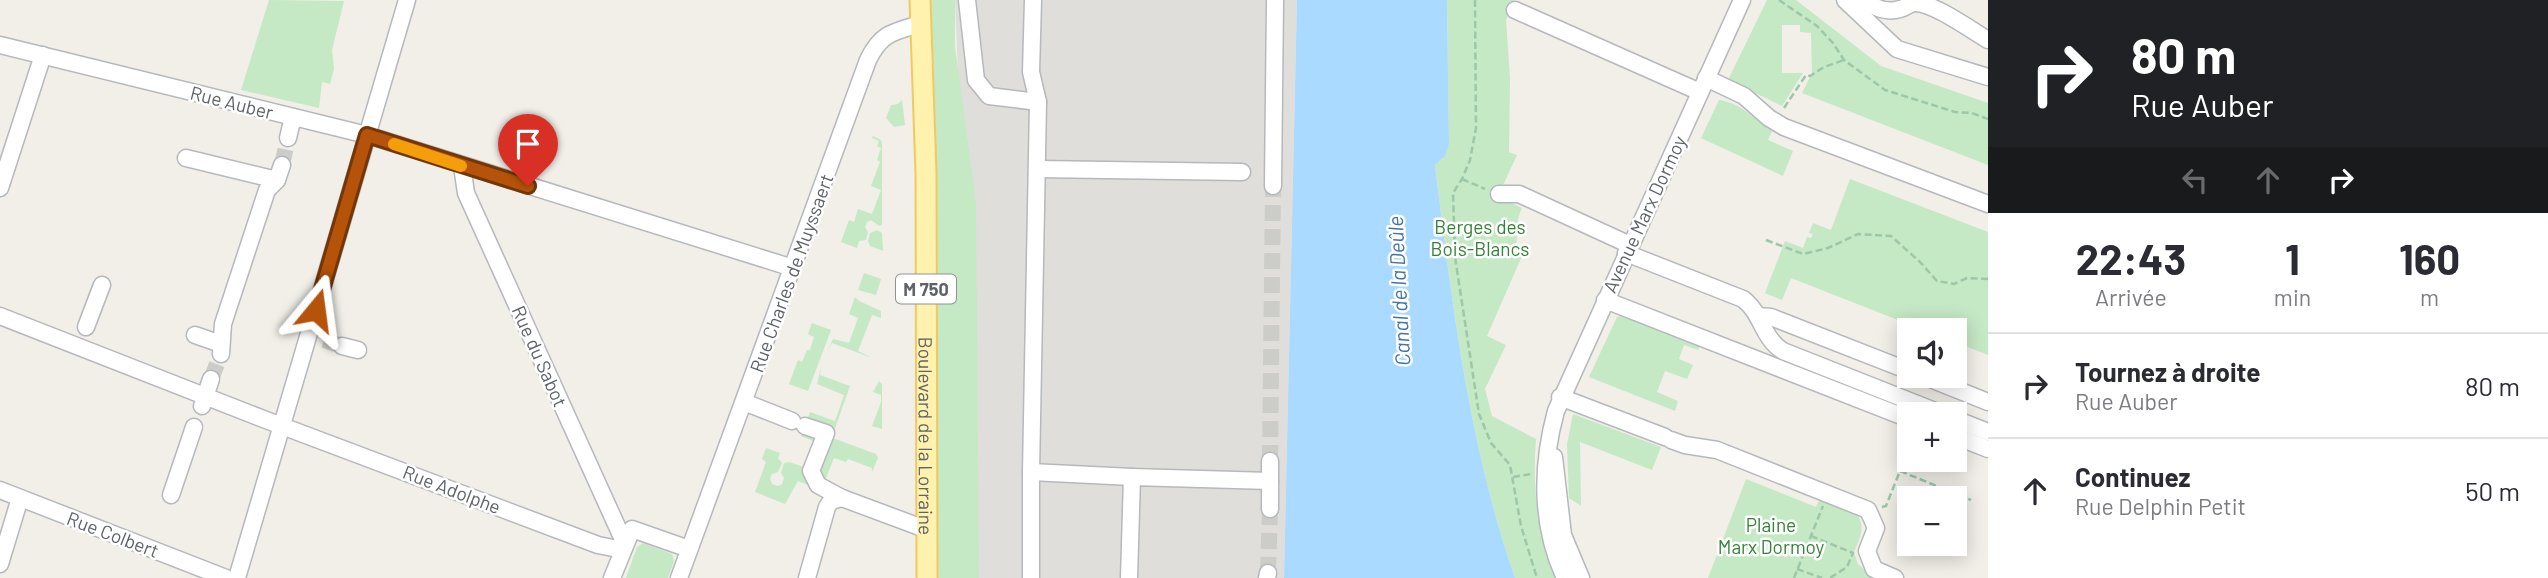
<!DOCTYPE html>
<html lang="fr">
<meta charset="utf-8">
<style>
body{margin:0;font-family:Barlow,sans-serif;background:#f2f2f3;color:#2b2b33;height:100vh;display:flex;flex-direction:column;font-size:26px;white-space:nowrap}
*{box-sizing:border-box;margin:0}
p{font-size:23px;color:#7c7c81}
.icon{flex:none;width:38px;height:38px;fill:none;stroke:currentColor;stroke-width:2;stroke-linecap:round;stroke-linejoin:round}
.map{position:relative;flex:1;overflow:hidden}
.details{display:flex;flex-direction:column;background:#fff;width:560px}
.details>*{flex:none}
.hud{background:#202124;color:#fff;overflow:hidden}
.controls{position:absolute;left:1897px;top:318px;display:grid;gap:14px}
.controls a{display:grid;place-items:center;width:70px;height:70px;border-radius:0px;background:#fff;box-shadow:0 4px 18px #0003;font-size:35px}
.pin{position:absolute;display:grid;place-items:center;width:60px;height:60px;color:#fff;margin:-72px -30px;border-radius:50% 50% 50% 0;rotate:-45deg;box-shadow:0 0 7px #0007}
.pin .icon{rotate:45deg}
.me{position:absolute;width:77px;margin:-38px;rotate:16deg;stroke-linejoin:round;filter:drop-shadow(0 0 5px #0008)}
.turn{display:flex;align-items:center;gap:24px;height:147px;padding:0 28px;font-size:32px}
.turn .icon{width:91px;height:91px;stroke-width:2.5}
.turn b{display:block;font-size:49px;line-height:60px}
.lanes{display:flex;align-items:center;height:66px;padding:0 28px;background:#0003;justify-content:center;gap:35px;direction:ltr}
.lanes .off{opacity:.35}
.eta{display:flex;justify-content:space-evenly;align-items:center;height:119px;text-align:center}
.eta b{font-size:42px;font-weight:700;line-height:49px}
ul{padding:0;list-style:none}
li{display:flex;align-items:center;gap:21px;height:105px;padding:0 28px;border-top:2px solid #e1e1e2}
li div{flex:1}
li b{display:block;font-size:26px}
li em{font-style:normal}
main{display:flex;flex:1;min-height:0}
.map>svg:first-child{display:block}
.industrial{fill:#e0deda}
.green{fill:#c5e8c5}
.water{fill:#aadaff}
.lines{fill:none;stroke-linecap:round;stroke-linejoin:round}
.minor-tunnel{stroke:#ccccc8;stroke-width:16;stroke-dasharray:16 8;stroke-linecap:butt}
.minor-casing{stroke:#b5b8bc;stroke-width:19}
.major-casing{stroke:#f2c960;stroke-width:23}
.path{stroke:#9cc7a9;stroke-width:2.5;stroke-dasharray:7 3.5;stroke-linecap:butt}
.minor{stroke:#fff;stroke-width:16}
.major{stroke:#fff2af;stroke-width:19}
.route-casing{stroke:#753606;stroke-width:18}
.route{stroke:#b45309;stroke-width:12}
.slow{stroke:#f59e0b;stroke-width:12}
.labels{text-anchor:middle;dominant-baseline:central;stroke-width:5;stroke-linejoin:round;paint-order:stroke}
.shield{fill:#fff;stroke:#8f9295;stroke-width:2}
.shield-label{font-size:18px;font-weight:bold;fill:#5f6368}
.street-label{font-size:19px;fill:#5f6368;stroke:#fff}
.park-label{font-size:19px;fill:#348238;stroke:#fff}
.water-label{font-size:21px;font-style:italic;fill:#4174aa;stroke:#fff}
</style>
<main>
<div class="map">
<svg width="1988" height="578" viewBox="0 0 1988 578">
<rect width="100%" height="100%" fill="#f1efe8"/>
<polygon class="industrial" points="955,0 1297,0 1284,578 979,578"/>
<g class="green">
<polygon points="269,0 344,1 332,50 334,69 330,84 322,82 319,108 241,90"/>
<polygon points="928,0 955,0 955,47 976,203 979,578 936,578"/>
<path d="M1447,0H1514L1506,20L1510,78L1509,152L1517,155L1498,196L1522,208C1514,223 1520,237 1514,251L1522,256L1487,336L1506,345L1485,389L1492,416L1536,439C1532,493 1537,527 1556,578H1515C1469,446 1452,303 1435,165L1443,158L1449,144Z"/>
<polygon points="1767,0 1796,0 1881,66 1988,103 1988,165 1802,93 1812,73 1811,33 1800,32 1800,25 1782,25 1782,73 1803,73 1782,106 1728,80"/>
<polygon points="902,100 905,125 894,127 886,118 891,105 898,104"/>
<path d="M1719,100C1742,103 1753,119 1772,131L1768,140L1793,151L1783,176L1701,138Z"/>
<polygon points="873,136 881,140 882,144 882,225 879,226 871,220 867,222 865,227 868,232 866,240 859,241 857,248 841,242 849,220 854,222 858,209 872,214 881,190 871,186 880,162 877,160 881,148 877,146 879,141 872,138"/>
<polygon points="1850,179 1988,232 1988,355 1955,342 1955,331 1926,331 1791,278 1782,300 1765,293 1785,241 1803,248 1807,237 1811,238 1813,234 1809,233 1813,223 1831,230"/>
<polygon points="877,230 882,233 883,251 870,246 868,241 870,233"/>
<polygon points="864,273 881,279 876,295 858,290"/>
<polygon points="855,297 859,301 881,311 881,318 872,315 858,351 872,358 832,343 827,352 833,339 849,343 858,318 849,314"/>
<polygon points="1624,315 1701,343 1698,350 1684,345 1679,359 1693,365 1687,379 1665,371 1657,392 1678,401 1675,411 1589,377 1617,317"/>
<polygon points="812,323 831,330 808,391 789,384 798,360 802,362 807,350 810,350 814,337 808,334"/>
<polygon points="822,364 820,375 850,386 833,434 831,427 806,423 810,412 835,421 844,395 817,384"/>
<polygon points="879,381 882,384 882,429 872,426 881,402 881,395 873,392"/>
<polygon points="1573,414 1661,447 1652,470 1580,442 1581,506 1569,498 1567,444"/>
<polygon points="804,429 817,438 807,467 824,491 798,481 785,504 755,492 766,462 762,459 766,448 780,453 778,458 782,463 778,472 772,474 770,479 772,484 778,486 782,484 784,478 781,473 784,463 789,462 804,467 813,441 801,436"/>
<polygon points="830,437 876,454 878,458 872,472 872,468 848,459 846,462 834,458 824,483 817,478"/>
<path d="M1746,479L1816,507L1821,496L1855,511C1866,525 1861,537 1854,552L1858,564L1874,578H1708Z"/>
<polygon points="643,543 672,554 674,561 668,578 626,578 637,547"/>
</g>
<path class="water" d="M1297,0H1447L1449,144L1445,156L1435,165C1452,304 1469,446 1515,578H1284Z"/>
<g class="lines">
<g class="minor-tunnel">
<polyline points="282,165 288,138"/>
<polyline points="324,340 342,346"/>
<polyline points="211,379 221,354"/>
<polyline points="1270,461 1273,186"/>
<polyline points="1268,573 1270,509"/>
</g>
<defs>
<g id="minor">
<polyline points="967,0 976,80 989,96 1038,102"/>
<polyline points="1845,0 1897,49 1988,77"/>
<path d="M1865,0C1874,8 1887,13 1900,9C1906,8 1909,3 1915,3C1934,3 1971,30 1988,40"/>
<polyline points="1515,10 1700,92"/>
<polyline points="0,45 367,135 793,268"/>
<polyline points="1706,78 1744,96 1769,118 1784,127 1988,204"/>
<polyline points="288,138 293,117"/>
<polyline points="186,158 277,180 282,165"/>
<polyline points="462,166 466,193 625,544"/>
<polyline points="1038,169 1242,172"/>
<polyline points="1273,186 1275,0"/>
<polyline points="0,188 43,55"/>
<polyline points="1499,194 1519,194 1630,245"/>
<path d="M1626,253L1743,299C1762,313 1762,338 1783,351L1945,415"/>
<polyline points="1605,300 1909,419"/>
<polyline points="0,316 266,420 598,545 623,550"/>
<polyline points="1758,316 1771,317 1909,371"/>
<polyline points="86,327 102,285"/>
<polyline points="195,335 221,344"/>
<polyline points="342,346 358,350"/>
<polyline points="221,354 223,324 267,190 277,180"/>
<polyline points="1923,376 1988,402"/>
<polyline points="1560,397 1665,437"/>
<polyline points="744,402 792,421"/>
<polyline points="202,406 211,379"/>
<polyline points="1955,419 1988,432"/>
<polyline points="805,426 826,433 811,471 818,485 842,498 928,530"/>
<polyline points="1955,436 1988,449"/>
<polyline points="1671,440 1685,445 1717,450 1868,510 1876,528 1867,551 1874,569 1895,578"/>
<polyline points="1554,457 1563,535 1581,578"/>
<polyline points="1270,461 1270,509"/>
<polyline points="1031,472 1132,477"/>
<polyline points="0,490 226,578"/>
<polyline points="171,495 194,427"/>
<polyline points="0,564 20,498"/>
<polyline points="237,578 407,0"/>
<polyline points="612,578 632,529 689,549"/>
<path d="M679,578L868,60C881,33 893,32 920,24"/>
<polyline points="807,578 827,507 831,501 842,498"/>
<polyline points="1031,578 1031,472 1038,102 1031,72 1033,0"/>
<polyline points="1129,578 1132,477 1270,481"/>
<polyline points="1267,578 1268,573"/>
<path d="M1565,578C1540,525 1541,466 1556,411L1742,0"/>
</g>
<g id="major">
<path id="s1" d="M920,0L926,173L927,578"/>
</g>
</defs>
<use href="#minor" class="minor-casing"/>
<use href="#major" class="major-casing"/>
<g class="path">
<polyline points="1475,0 1476,128 1470,160 1462,179 1453,193 1455,257 1479,414 1491,443 1510,465 1521,526 1537,578"/>
<polyline points="1779,0 1817,26 1833,43 1844,60 1885,90 1955,112 1972,113 1988,119"/>
<polyline points="1784,108 1806,75 1810,76 1824,67 1844,60"/>
<polyline points="1462,179 1485,189"/>
<polyline points="1766,240 1803,254 1828,248 1858,234 1891,236 1920,262 1937,281 1954,284 1967,278 1988,279"/>
<polyline points="1513,477 1531,474"/>
<polyline points="1882,507 1886,506 1900,471 1971,500"/>
<polyline points="1811,536 1853,553 1847,567 1830,578"/>
<polyline points="1797,569 1822,578"/>
<polyline points="1794,578 1823,506"/>
</g>
<use href="#minor" class="minor"/>
<use href="#major" class="major"/>
</g>
<g class="lines">
<defs>
<polyline id="route" points="316,310 367,135 528,186"/>
</defs>
<use href="#route" class="route-casing"/>
<use href="#route" class="route"/>
<polyline class="slow" points="394,144 461,166"/>
</g>
<g class="labels">
<rect class="shield" x="896" y="274.5" width="60" height="29" rx="5"/>
<g class="shield-label">
<text x="926" y="289">M 750</text>
</g>
<g class="street-label">
<text transform="translate(232 102) rotate(14)">Rue Auber</text>
<text transform="translate(1644 214) rotate(-65)">Avenue Marx Dormoy</text>
<text transform="translate(791 273) rotate(-70)">Rue Charles de Muyssaert</text>
<text transform="translate(540 356) rotate(66)">Rue du Sabot</text>
<text stroke="none"><textPath href="#s1" startOffset="436">Boulevard de la Lorraine</textPath></text>
<text transform="translate(452 489) rotate(21)">Rue Adolphe</text>
<text transform="translate(113 534) rotate(21)">Rue Colbert</text>
</g>
<g class="park-label">
<text x="1480" y="226">Berges des<tspan x="1480" dy="22">Bois-Blancs</tspan></text>
<text x="1771" y="524">Plaine<tspan x="1771" dy="22">Marx Dormoy</tspan></text>
</g>
<g class="water-label">
<text transform="translate(1398 291) rotate(-93)">Canal de la Deûle</text>
</g>
</g>
</svg>
<div class="controls">
<a><svg class="icon" aria-label="sound" viewBox="0 0 24 24"><path d="M4 9h4l5-4v14l-5-4H4zM17 9q2 3 0 6"/></svg></a>
<a>+</a>
<a>−</a>
</div>
<div class="pin" style="left:528px;top:186px;background:#d93025"><svg class="icon" aria-label="arrive" viewBox="0 0 24 24"><path d="M6 21V4h12l-3 4 3 4H6"/></svg></div>
<svg class="me" style="left:316px;top:310px" viewBox="-20 -20 40 40"><path d="M0-17L14 15 0 8-14 15z" fill="#b45309" stroke="#fff" stroke-width="4"/></svg>
</div>
<section class="details">
<div class="hud">
<div class="turn"><svg class="icon" aria-label="right" viewBox="0 0 24 24"><path d="M7 20v-9h11M14 6l5 5-5 5"/></svg><div><b>80 m</b>Rue Auber</div></div>
<div class="lanes"><svg class="icon off" aria-label="left" viewBox="0 0 24 24"><path d="M17 20v-9H6M10 6l-5 5 5 5"/></svg><svg class="icon off" aria-label="ahead" viewBox="0 0 24 24"><path d="M12 20V5M6 11l6-6 6 6"/></svg><svg class="icon" aria-label="right" viewBox="0 0 24 24"><path d="M7 20v-9h11M14 6l5 5-5 5"/></svg></div>
</div>
<div class="eta">
<div><b>22:43</b><p>Arrivée</p></div>
<div><b>1</b><p>min</p></div>
<div><b>160</b><p>m</p></div>
</div>
<ul>
<li><svg class="icon" aria-label="right" viewBox="0 0 24 24"><path d="M7 20v-9h11M14 6l5 5-5 5"/></svg><div><b>Tournez à droite</b><p>Rue Auber</p></div><em>80 m</em></li>
<li><svg class="icon" aria-label="ahead" viewBox="0 0 24 24"><path d="M12 20V5M6 11l6-6 6 6"/></svg><div><b>Continuez</b><p>Rue Delphin Petit</p></div><em>50 m</em></li>
</ul>
</section>
</main>
